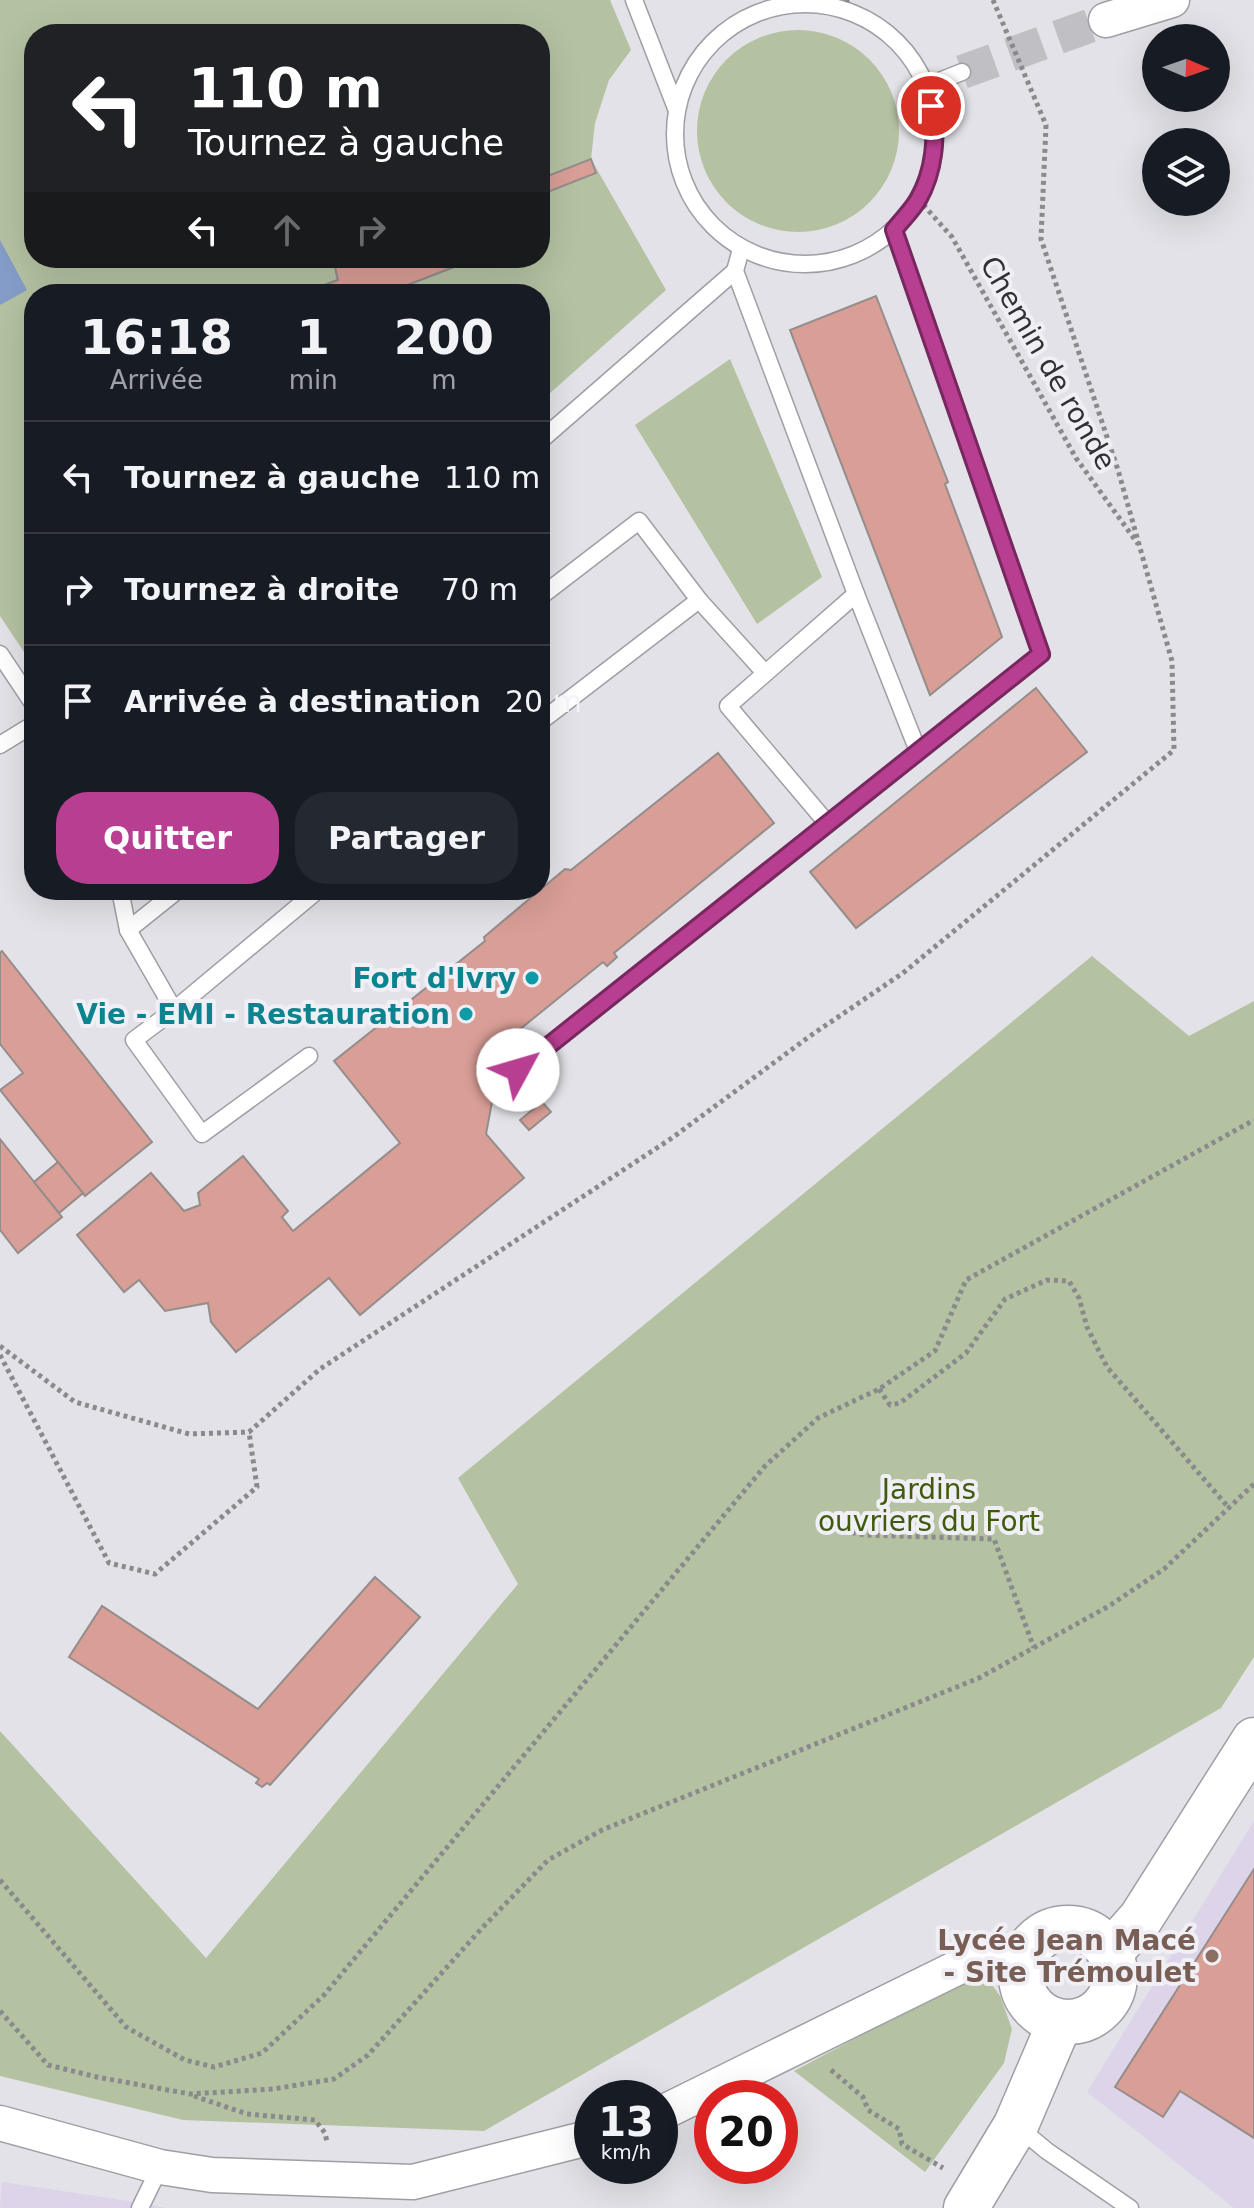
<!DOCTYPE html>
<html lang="fr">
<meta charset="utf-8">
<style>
body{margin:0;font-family:"DejaVu Sans",sans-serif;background:#242831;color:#f1f3f6;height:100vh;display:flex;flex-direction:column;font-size:30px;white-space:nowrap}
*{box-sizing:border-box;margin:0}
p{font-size:26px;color:#9ea1a6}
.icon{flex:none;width:44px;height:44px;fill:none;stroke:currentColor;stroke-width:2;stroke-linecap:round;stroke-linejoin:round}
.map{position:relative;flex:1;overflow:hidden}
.drawer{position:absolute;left:24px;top:284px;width:526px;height:616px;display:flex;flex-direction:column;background:#171b24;border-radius:32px;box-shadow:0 8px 32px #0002}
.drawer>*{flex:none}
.hud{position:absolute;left:24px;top:24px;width:526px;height:244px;border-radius:32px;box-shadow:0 8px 32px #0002;background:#202124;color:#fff;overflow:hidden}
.needle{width:52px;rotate:92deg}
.fabs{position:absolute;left:1142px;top:24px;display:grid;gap:16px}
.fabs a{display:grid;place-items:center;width:88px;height:88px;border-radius:50%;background:#171b24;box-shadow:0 8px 32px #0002;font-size:40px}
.speed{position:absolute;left:574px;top:2080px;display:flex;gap:16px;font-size:40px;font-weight:700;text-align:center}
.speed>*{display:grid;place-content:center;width:104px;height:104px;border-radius:50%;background:#171b24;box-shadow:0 8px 32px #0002;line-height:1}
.speed small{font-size:20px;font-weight:400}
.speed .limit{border:12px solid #d22;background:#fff;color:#111}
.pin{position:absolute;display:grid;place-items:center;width:68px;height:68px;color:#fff;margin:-34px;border:4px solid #fff;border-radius:50%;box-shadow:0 2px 8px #0007}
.me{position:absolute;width:88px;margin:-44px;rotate:51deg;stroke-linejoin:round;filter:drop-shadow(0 0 6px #0008)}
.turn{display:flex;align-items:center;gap:28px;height:168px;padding:0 32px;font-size:36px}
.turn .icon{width:104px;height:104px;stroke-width:2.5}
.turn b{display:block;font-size:56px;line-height:68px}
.lanes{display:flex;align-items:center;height:76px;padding:0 32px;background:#0003;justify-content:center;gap:40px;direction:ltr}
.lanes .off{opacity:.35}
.eta{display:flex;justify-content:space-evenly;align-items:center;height:136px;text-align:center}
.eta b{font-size:48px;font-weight:800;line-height:56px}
.primary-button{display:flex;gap:16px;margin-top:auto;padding:16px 32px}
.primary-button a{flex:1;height:92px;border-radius:32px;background:#b83e92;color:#fff;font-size:32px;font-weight:800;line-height:92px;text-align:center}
.primary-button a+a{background:#242831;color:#f1f3f6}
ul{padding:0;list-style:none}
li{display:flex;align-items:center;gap:24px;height:112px;padding:0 32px;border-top:2px solid #363941}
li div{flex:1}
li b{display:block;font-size:30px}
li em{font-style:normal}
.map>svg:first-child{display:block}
.education{fill:#ddd4e9}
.green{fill:#b4c2a2;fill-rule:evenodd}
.water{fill:#839cc8}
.building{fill:#d99e96;stroke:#948d8c;stroke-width:2}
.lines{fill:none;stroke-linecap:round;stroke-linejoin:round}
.street-tunnel{stroke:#bfbfc4;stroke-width:34;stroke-dasharray:34 17;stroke-linecap:butt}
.lane-casing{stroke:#9f9ea4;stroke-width:19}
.street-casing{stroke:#9f9ea4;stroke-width:37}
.secondary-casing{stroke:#9f9ea4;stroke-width:47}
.path{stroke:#8a8a8e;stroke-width:5;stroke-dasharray:4 4;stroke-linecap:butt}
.lane{stroke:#fff;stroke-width:16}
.street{stroke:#fff;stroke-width:34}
.secondary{stroke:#fff;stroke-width:44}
.route-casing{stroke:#78285f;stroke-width:20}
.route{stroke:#b83e92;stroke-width:14}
.culture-dot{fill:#0f9aa8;stroke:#efeff5;stroke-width:3}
.education-dot{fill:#8d6e63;stroke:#efeff5;stroke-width:3}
.labels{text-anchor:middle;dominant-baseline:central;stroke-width:8;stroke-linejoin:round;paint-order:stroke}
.street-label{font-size:28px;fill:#313134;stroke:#efeff5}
.culture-label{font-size:28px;font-weight:bold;fill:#0d838f;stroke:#efeff5;text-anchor:end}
.park-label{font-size:28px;fill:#425a0f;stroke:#efeff5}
.education-label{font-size:28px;font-weight:bold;fill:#785e54;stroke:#efeff5;text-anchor:end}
</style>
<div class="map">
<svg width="1254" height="2208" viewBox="0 0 1254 2208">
<rect width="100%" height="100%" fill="#e2e2e8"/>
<g class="education">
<polygon points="1254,1821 1254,2208 1234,2208 1087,2092"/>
<polygon points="2,2182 142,2203 166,2208 0,2208"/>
</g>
<g class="green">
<path d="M0,0H610L631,50L609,80L595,123L591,159L666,290L540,402V294H34V667L0,616ZM34,34H540V258H34Z"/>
<circle cx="798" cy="131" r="101"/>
<polygon points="730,359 822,577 757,624 635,425"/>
<polygon points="1092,956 1189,1036 1254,1001 1254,1657 1221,1708 484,2131 183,2120 0,2076 0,1731 206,1958 518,1584 458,1478"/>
<polygon points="971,1977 987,1978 1000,1996 1012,2029 1004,2063 925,2172 794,2071"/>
</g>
<polygon class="water" points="0,240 27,290 0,305"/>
<g class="building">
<polygon points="591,159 596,173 540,195 540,179"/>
<polygon points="333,258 477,258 384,294 300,294 338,280"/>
<polygon points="333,258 477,258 384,294 300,294 338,280"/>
<polygon points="876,296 948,482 945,484 1002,637 930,695 790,330"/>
<polygon points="1036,688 1087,752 856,928 810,872"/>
<polygon points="718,753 774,823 614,953 617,957 607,966 603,962 477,1064 495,1086 486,1134 524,1178 360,1315 329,1278 236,1352 211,1322 208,1303 165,1311 139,1280 124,1292 77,1235 151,1173 184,1211 200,1205 198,1193 243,1156 288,1211 282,1217 293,1231 400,1143 334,1061 485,941 484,937 565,869 571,870"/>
<polygon points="2,951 152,1142 85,1196 0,1090 23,1073 0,1044 0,953"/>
<polygon points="542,1102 551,1112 529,1130 520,1120"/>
<polygon points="0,1139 62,1217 18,1253 0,1230"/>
<polygon points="58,1162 83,1193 59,1213 34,1182"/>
<polygon points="375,1577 420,1617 270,1785 267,1783 262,1787 256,1783 259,1779 69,1657 102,1606 258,1709"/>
<polygon points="1254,1869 1254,2138 1180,2091 1163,2117 1115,2087"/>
</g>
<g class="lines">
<polyline class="street-tunnel" points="962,72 1106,20"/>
<defs>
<g id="lane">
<polyline points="634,0 676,108"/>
<circle cx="805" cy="134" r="130"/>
<polyline points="927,86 962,72"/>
<polyline points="741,249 735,271 856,594 918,751"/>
<polyline points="540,441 735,271"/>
<polyline points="540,597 639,521 699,600 765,673"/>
<polyline points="0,654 34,705"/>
<polyline points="540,722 699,600"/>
<polyline points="0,745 34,724"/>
<polyline points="827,823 728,706 856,594"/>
<polyline points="120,890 128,930 174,1010 134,1040 202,1134 309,1056"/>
<polyline points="128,930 178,890"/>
<polyline points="174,1010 318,890"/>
<polyline points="518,1070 1041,654 894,230"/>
<polyline points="1018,2127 1047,2151 1130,2208"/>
<polyline points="140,2208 160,2167"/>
</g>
<g id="street">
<polyline points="1106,20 1172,0"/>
<polyline points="660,2114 985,1954 1025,1953"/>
<polyline points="0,2123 160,2167 212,2175 413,2182 592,2137"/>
</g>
<g id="secondary">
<circle cx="1068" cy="1975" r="47"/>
<polyline points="1110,1953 1141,1918 1254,1740"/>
<polyline points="966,2208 1016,2125 1060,2022"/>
</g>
</defs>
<use href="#lane" class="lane-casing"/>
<use href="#street" class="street-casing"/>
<use href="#secondary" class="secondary-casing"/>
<g class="path">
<polyline points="847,0 847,11"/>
<polyline points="918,199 952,237 1076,458 1138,544"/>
<polyline points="0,1346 75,1402 189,1434 249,1432 320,1369 672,1138 810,1036 903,973 1174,750 1172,661 1118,470 1041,239 1046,125 993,0"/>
<polyline points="0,1355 109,1563 155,1574 257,1487 249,1432"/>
<polyline points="879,1389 890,1405 900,1403 966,1353 1005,1299 1047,1280 1069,1281 1079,1298 1087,1327 1107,1367 1229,1508"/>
<polyline points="844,1531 864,1535 994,1539 1034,1648"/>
<polyline points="0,1880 126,2027 185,2060 214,2067 262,2053 324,1995 765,1466 818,1418 879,1389 935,1351 966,1280 1254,1120"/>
<polyline points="0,2011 48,2065 97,2077 190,2094 273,2089 334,2079 368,2055 482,1928 548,1860 602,1830 979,1678 1109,1606 1164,1569 1254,1484"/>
<polyline points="831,2070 863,2097 868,2110 899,2129 902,2144 943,2168"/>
<polyline points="194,2096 247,2114 315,2120 325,2133 327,2142"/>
</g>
<use href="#lane" class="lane"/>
<use href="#street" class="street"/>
<use href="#secondary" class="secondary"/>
</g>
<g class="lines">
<defs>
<path id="route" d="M518,1070L1041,654L894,230C902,220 912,210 918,200C934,172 938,136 931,106"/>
</defs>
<use href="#route" class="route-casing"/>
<use href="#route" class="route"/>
</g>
<g class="culture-dot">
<circle cx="532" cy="978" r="8"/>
<circle cx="466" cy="1014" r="8"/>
</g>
<circle class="education-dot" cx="1212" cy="1956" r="8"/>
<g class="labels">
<g class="street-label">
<text transform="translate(1048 363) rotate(60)">Chemin de ronde</text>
</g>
<g class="culture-label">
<text x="516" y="978">Fort d'Ivry</text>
<text x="450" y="1014">Vie - EMI - Restauration</text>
</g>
<g class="park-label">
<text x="929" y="1489">Jardins<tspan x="929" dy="32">ouvriers du Fort</tspan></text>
</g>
<g class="education-label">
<text x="1196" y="1940">Lycée Jean Macé<tspan x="1196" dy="32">- Site Trémoulet</tspan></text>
</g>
</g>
</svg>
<div class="fabs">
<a><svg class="needle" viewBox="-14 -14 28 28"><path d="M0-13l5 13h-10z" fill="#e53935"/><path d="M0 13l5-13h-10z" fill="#9ea1a6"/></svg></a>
<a><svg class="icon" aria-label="layers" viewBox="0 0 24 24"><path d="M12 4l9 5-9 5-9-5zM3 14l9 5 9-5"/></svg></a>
</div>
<div class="speed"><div>13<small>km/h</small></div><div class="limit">20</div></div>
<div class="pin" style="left:931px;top:106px;background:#d93025"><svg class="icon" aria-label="arrive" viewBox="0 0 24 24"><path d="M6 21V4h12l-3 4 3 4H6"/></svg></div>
<svg class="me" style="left:518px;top:1070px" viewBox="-20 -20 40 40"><circle r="19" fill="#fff"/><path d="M0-13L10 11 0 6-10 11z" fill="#b83e92"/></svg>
<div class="hud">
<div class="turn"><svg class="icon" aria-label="left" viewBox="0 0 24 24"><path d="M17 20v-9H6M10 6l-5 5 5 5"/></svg><div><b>110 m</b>Tournez à gauche</div></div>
<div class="lanes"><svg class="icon" aria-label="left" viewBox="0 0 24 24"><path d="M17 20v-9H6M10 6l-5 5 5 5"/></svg><svg class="icon off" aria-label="ahead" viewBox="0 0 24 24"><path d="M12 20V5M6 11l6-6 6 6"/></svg><svg class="icon off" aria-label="right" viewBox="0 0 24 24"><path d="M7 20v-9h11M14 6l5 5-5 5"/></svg></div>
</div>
<section class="drawer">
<div class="eta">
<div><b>16:18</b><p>Arrivée</p></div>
<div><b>1</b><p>min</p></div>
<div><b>200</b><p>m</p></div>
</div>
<ul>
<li><svg class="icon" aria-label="left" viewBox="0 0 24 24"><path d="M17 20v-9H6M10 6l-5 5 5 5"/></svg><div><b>Tournez à gauche</b></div><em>110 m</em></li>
<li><svg class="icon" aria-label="right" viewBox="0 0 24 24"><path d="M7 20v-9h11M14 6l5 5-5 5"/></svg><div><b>Tournez à droite</b></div><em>70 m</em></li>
<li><svg class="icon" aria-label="arrive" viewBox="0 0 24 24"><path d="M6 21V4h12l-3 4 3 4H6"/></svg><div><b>Arrivée à destination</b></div><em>20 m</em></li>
</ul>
<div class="primary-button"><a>Quitter</a><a>Partager</a></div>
</section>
</div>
